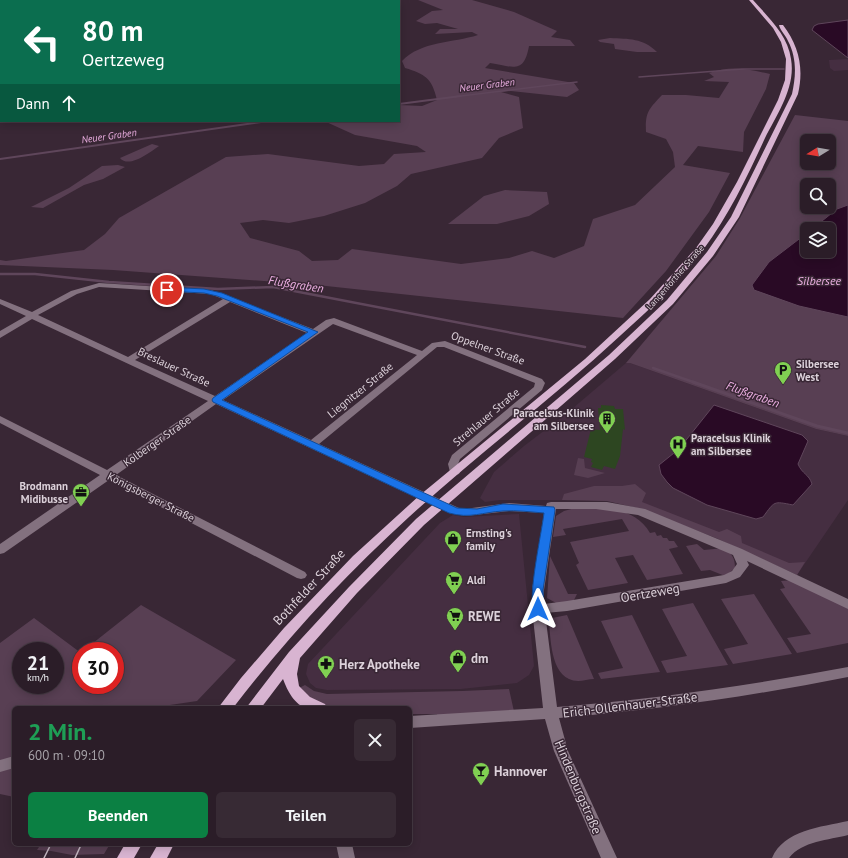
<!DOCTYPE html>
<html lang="de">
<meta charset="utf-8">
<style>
body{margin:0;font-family:"PT Sans",sans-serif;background:#372a34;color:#f1f3f6;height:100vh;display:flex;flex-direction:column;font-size:15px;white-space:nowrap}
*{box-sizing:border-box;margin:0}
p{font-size:13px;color:#a6a2a8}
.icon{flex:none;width:22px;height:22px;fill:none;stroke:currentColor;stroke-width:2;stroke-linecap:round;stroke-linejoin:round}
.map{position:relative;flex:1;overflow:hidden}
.panel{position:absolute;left:12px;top:706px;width:400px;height:140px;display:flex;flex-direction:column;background:#2b1d28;border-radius:6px;box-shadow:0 2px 10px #0003,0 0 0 1px #473b45}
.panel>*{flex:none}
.hud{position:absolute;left:0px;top:0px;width:400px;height:122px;box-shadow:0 2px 10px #0003,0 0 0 1px #473b45;background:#0b6e4f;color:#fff;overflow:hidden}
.needle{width:26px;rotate:259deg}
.controls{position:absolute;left:800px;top:134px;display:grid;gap:8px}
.controls a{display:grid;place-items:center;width:36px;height:36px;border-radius:6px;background:#2b1d28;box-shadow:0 2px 10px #0003,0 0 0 1px #473b45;font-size:20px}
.speed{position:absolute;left:12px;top:642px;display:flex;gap:8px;font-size:20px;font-weight:700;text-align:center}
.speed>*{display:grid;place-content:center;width:52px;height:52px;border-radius:50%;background:#2b1d28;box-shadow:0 2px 10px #0003,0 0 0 1px #473b45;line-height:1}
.speed small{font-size:10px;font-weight:400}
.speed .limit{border:6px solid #d22;background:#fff;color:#111}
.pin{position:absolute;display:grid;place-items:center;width:34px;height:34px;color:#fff;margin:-17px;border:2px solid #fff;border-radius:50%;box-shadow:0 1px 4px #0007}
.me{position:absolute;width:44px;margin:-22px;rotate:0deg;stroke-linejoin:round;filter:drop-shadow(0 0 3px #0008)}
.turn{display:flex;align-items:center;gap:14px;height:84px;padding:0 16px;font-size:18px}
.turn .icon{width:52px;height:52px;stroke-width:2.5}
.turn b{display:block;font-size:28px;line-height:34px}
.then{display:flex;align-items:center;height:38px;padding:0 16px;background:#0003;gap:8px;font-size:15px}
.round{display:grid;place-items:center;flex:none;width:42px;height:42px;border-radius:6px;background:#372a34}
.head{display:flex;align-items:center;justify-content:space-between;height:68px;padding:0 16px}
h1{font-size:24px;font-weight:800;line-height:30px;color:#1e9e55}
.action{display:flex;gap:8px;margin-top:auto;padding:8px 16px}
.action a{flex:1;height:46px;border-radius:6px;background:#0b8043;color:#fff;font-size:16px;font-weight:800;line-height:46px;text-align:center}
.action a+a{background:#372a34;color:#f1f3f6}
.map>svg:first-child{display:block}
.built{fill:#452e41}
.green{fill:#583f53;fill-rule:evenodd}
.water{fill:#290a25;stroke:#5f465b}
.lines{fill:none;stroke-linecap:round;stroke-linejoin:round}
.stream-far3{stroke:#5f465b;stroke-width:1.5}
.stream-far2{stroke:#5f465b;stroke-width:2}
.stream-far1{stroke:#5f465b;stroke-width:2.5}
.stream{stroke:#5f465b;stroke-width:3}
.building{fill:#2d4621}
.minor{fill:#83717f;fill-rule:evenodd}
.major{fill:#d8b4d1;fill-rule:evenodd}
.tram{stroke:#c3b7c1;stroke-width:1.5}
.route{fill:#1a73e8;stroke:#114b97}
.labels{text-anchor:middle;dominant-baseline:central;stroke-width:3;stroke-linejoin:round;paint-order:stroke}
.far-street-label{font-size:9px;fill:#dcd1da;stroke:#392735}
.far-water-label{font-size:10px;font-style:italic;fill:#ecafe2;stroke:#392735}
.street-label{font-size:11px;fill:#dcd1da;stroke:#392735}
.poi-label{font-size:11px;font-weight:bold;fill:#dcd1da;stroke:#392735;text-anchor:start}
.water-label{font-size:12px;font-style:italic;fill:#ecafe2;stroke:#392735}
.near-street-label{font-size:13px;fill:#dcd1da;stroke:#392735}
.near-poi-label{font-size:13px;font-weight:bold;fill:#dcd1da;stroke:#392735;text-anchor:start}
</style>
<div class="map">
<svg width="848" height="858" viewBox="0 0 848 858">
<rect width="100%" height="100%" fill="#392735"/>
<g class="built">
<polygon points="848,59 848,70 834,71 830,68 829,60"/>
<polygon points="626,363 630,363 816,429 848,436 848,500 797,575 716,538 641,509 624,503 607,501 587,500 500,500 485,502 480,498 494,472 524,446 566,414"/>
<polygon points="519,514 534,666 529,675 517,683 461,689 327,690 316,688 310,683 306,674 308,664 440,523 453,515 464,517"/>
</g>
<g class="green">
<path d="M418,0H472L514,12L557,31L551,37L570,40L575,46H529C524,74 514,67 490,63L485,68L574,83L579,90L567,97L511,91L501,92L519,97L523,128L499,138L482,158L411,174L397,186L365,203L324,216L289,223L263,220L240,223L250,238L299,251L312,261L338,260L352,249L461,264L509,258L532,251L554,258L584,246L593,219L635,205L675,167L673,152L666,139L646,132C645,112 649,109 662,95H686L719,98L729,82L704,81L714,77L709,73C732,65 747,69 770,74L766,89L744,132L743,152L698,146L683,165L730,173L709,212L666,271L623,318L317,285L113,270L0,265V260L6,261L84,250L105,234L119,218L226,157L268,154L359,166L384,164L394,154L426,152L417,146L355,135L324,121H399V105L422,106L437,100C432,78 425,74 405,68L402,61C421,41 453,43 478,35L472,32L435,34L440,29H458L437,23L425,24L416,21L432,11L443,10Z"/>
<path d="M610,38C629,39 643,38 657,52H637L615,49L614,44L600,42L598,40Z"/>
<path d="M795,115L848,121V436L816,429L630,363H626L716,256L740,218ZM807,141H829V163H807ZM807,185H829V207H807ZM807,229H829V251H807Z"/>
<path d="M152,144L159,146C150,152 129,169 120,158Z"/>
<polygon points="118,165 125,167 103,179 84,185 43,208 31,207 69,188 102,166"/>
<polygon points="505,190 547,192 549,204 529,216 497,224 448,224 484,196"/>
<polygon points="578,458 584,459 585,468 605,473 588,478 574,475"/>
<polygon points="635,484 646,493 642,502 719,532 727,529 741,536 742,543 789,563 805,562 797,575 716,538 641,509 607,501 562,500 564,494 594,486 622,486"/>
<path d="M575,508C602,509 634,505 650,533L655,532L657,536L661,535L663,538H667L669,541H674L678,547L669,549L683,574L647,580L633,555L615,558L628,583L588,590L576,565L579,563L570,542L629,531L622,519L563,529L566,535L553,537L556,516L564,511Z"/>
<path d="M697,544L704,550L724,548C732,554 735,558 735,568L725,576L710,570L701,571L686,546Z"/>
<polygon points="550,556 568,594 577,594 573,602 558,604 547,598"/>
<polygon points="793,580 848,607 848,643 797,653 787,638 811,634 780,589 785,588 781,581"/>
<polygon points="754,594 792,654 733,664 724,649 748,644 721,599"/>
<polygon points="693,603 728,665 667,673 661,661 687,656 662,609"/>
<path d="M141,605L236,660L197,701L170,705L168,708H14V797L0,794V643L34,618L81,653V685H115V651H83ZM21,651H55V685H21Z"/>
<path d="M567,615L594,679C589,679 583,681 578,681C551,680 551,642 549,623L552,618Z"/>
<polygon points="632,615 660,672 601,679 598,673 623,668 601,621"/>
<polygon points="305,685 314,691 327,694 462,691 509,689 515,716 438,721 437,714 410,714 410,708 320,708 295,690"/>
<polygon points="41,844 110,844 104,854 72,855 51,851 37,850"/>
</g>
<g class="water">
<polygon points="848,20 848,58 812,30 814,26 818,24"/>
<polygon points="848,205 848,317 799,306 754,290 752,285 769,262 807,233 807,251 829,251 829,229 812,229 837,209"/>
<path d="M714,405L802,435L808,441L798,464C802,474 809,474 812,484L793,505C773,501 775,501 763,517L756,519L707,505L673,488L667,482L661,474L659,465L679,449Z"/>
</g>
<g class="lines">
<g class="stream-far3">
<polyline points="639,77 743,69 784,69"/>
<polyline points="453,97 577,82"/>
</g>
<g class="stream-far2">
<polyline points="399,104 461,96"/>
<polyline points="0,159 268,121"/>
</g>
<g class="stream-far1">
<polyline points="0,274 35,274 109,282 218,289 273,287 585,347"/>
<polyline points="653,368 696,383"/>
</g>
<polyline class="stream" points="693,382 817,426 848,433"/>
</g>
<polygon class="building" points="601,405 614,406 615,409 623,409 625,430 623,429 620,456 615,469 604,466 602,470 591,467 593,463 591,462 592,459 584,457 591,429 600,430 598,408 601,408"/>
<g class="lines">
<g class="minor">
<path d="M99,283L211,290L313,329L326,320L334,318L422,351L432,343L445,341L542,379L545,383L542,390L460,459L458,464L460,472L459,474L455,475L450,472L448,464L452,455L534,387L535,383L444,347H437L426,356L319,444L459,508H472L509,503L546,506L547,503L551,502H607L645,509L742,549L848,599V609L747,561L749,565L740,577L726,583L567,611L545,613L557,707C655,699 752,685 848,667V677C752,696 656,710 559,718L568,751L617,858H601L554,751L545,719L410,728V716L543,708L532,609V590L544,513L509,511L466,516L449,513L216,404L116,475L305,572L307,575L305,578L301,579L297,578L109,480L4,553L0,554V544L100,475L0,423V416L107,470L208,401L32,319L0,338V331L26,316L0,304V299L32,312L71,291ZM99,287L210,294L223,299L128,357L38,315L77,294ZM230,302L307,333L215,396L135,360ZM333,324L417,355L311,440L223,400ZM556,509H596L638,515L733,555L737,564L732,571L724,575L567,601L544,604V590Z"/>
<polygon points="14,756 14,768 0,772 0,760"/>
<path d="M848,821V835C829,840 802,841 789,858H772C784,830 821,827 848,821Z"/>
<polygon points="336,844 352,844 355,858 339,858"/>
</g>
<g class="major">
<path d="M749,0H753C768,17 788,35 791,59C796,87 777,114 765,138C747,177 729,215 703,250C680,281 650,309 621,335C553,398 478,454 409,517C345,575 286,639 233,708H218L241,678L284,628L353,556L420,495L585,359L650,299L696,248L713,224L737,182L778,100L785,80L786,59L781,42L773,28Z"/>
<path d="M779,25H783C799,46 804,68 798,94L739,217L713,256L673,304L615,359L424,525L357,593L300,658L297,674L299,686L310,697L325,704L327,708C321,708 313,709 307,708C295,706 287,690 283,679L261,708H246L289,652L349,587L416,519L609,355L667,300L707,252L731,217L792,94C796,76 797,58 788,41C786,36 780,30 779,25Z"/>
<polygon points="125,844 142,844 134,858 117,858"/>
<polygon points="158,844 174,844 167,858 150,858"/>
</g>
<g class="tram">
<polyline points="44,858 51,844"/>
<polyline points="75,858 81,845"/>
</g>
</g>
<path class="route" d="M167,287L204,289L222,293L318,332L222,400L457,508L477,509L503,504L554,507L555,510L543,590L544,609L542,612L538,613L534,612C527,598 542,531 544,513C531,512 517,510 503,511C483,512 470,519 449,513L213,402L212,400L213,398L308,332L217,296L204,293L164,291L163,290Z"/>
<defs>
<symbol id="parking-pin" viewBox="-11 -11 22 30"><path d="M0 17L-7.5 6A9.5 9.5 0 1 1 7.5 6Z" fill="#80d052" stroke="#392735"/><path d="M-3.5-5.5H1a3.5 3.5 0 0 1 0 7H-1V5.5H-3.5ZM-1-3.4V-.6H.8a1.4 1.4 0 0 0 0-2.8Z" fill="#111"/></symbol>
<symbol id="building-pin" viewBox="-11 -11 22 30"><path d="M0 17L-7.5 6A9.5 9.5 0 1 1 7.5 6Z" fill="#80d052" stroke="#392735"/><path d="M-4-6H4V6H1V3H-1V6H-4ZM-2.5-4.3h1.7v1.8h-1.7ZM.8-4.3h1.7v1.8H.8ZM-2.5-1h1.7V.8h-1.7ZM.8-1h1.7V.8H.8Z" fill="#111"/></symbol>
<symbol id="hospital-pin" viewBox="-11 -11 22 30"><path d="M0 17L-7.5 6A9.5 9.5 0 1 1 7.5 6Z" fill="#80d052" stroke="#392735"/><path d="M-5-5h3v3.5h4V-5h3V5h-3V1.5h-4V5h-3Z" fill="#111"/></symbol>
<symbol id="office-pin" viewBox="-11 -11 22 30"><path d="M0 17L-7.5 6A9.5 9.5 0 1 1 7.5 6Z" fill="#80d052" stroke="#392735"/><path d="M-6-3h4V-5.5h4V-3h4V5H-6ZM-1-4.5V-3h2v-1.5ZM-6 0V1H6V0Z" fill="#111"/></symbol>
<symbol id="shop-pin" viewBox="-11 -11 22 30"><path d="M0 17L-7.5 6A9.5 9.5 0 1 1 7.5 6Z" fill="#80d052" stroke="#392735"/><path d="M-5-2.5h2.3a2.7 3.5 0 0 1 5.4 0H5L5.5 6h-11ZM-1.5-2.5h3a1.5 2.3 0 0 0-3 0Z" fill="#111"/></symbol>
<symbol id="supermarket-pin" viewBox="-11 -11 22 30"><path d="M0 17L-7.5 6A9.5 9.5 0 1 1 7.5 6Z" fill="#80d052" stroke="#392735"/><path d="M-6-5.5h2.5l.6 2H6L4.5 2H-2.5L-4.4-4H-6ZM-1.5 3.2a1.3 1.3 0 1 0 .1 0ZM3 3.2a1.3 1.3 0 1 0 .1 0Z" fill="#111"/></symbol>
<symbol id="pharmacy-pin" viewBox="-11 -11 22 30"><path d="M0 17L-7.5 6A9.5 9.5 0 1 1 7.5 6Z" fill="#80d052" stroke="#392735"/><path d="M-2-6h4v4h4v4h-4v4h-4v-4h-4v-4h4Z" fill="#111"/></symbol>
<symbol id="bar-pin" viewBox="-11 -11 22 30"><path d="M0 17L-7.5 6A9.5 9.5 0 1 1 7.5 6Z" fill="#80d052" stroke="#392735"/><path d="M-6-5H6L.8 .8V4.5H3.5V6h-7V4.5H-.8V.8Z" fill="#111"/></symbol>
</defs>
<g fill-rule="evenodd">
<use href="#parking-pin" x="773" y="360" width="20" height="27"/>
<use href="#building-pin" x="597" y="409" width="20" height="27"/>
<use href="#hospital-pin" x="668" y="434" width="20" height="27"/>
<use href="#office-pin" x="71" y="482" width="20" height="27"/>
<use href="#shop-pin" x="443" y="529" width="20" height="27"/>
<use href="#supermarket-pin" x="444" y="570" width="20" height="27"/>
<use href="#supermarket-pin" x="445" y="606" width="20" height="27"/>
<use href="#shop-pin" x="448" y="648" width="20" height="27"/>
<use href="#pharmacy-pin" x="316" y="654" width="20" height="27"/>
<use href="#bar-pin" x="471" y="761" width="20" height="27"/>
</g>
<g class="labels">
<g class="far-street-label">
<text transform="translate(675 277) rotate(-49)">Langenforther Straße</text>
</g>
<g class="far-water-label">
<text transform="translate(487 85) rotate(-7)">Neuer Graben</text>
<text transform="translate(109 136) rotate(-8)">Neuer Graben</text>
</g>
<g class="street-label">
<text transform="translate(488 348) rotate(20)">Oppelner Straße</text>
<text transform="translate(174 367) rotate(25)">Breslauer Straße</text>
<text transform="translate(360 390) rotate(-39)">Liegnitzer Straße</text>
<text transform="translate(486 417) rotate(-40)">Strehlauer Straße</text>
<text transform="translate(157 441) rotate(-35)">Kolberger Straße</text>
<text transform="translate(151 497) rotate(27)">Königsberger Straße</text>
</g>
<g class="poi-label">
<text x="796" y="364">Silbersee<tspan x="796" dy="13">West</tspan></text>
<text x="594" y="413" text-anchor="end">Paracelsus-Klinik<tspan x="594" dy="13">am Silbersee</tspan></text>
<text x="691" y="438">Paracelsus Klinik<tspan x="691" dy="13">am Silbersee</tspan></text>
<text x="68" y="486" text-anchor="end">Brodmann<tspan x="68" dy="13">Midibusse</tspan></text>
<text x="466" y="533">Ernsting's<tspan x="466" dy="13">family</tspan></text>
<text x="467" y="580">Aldi</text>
</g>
<g class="water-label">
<text x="819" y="280">Silbersee</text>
<text transform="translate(296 284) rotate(9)">Flußgraben</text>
<text transform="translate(753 394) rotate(20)">Flußgraben</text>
</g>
<g class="near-street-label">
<text transform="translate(309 587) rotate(-47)">Bothfelder Straße</text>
<text transform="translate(650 593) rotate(-10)">Oertzeweg</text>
<text transform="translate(630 705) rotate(-7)">Erich-Ollenhauer-Straße</text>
<text transform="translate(578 787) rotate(67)">Hindenburgstraße</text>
</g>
<g class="near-poi-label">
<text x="468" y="616">REWE</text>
<text x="471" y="658">dm</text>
<text x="339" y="664">Herz Apotheke</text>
<text x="494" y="771">Hannover</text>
</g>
</g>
</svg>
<div class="controls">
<a><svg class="needle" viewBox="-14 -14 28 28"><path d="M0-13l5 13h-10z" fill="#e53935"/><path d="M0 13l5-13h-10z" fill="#a6a2a8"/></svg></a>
<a><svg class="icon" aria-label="search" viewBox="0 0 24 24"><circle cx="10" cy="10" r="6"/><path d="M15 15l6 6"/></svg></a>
<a><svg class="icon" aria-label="layers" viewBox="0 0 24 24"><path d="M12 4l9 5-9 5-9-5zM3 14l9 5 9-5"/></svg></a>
</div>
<div class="speed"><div>21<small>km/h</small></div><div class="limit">30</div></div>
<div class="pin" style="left:167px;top:290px;background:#d93025"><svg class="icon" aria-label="arrive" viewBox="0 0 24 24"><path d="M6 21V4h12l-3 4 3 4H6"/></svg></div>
<svg class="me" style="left:538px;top:609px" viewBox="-20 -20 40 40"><path d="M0-17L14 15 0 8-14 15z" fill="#1a73e8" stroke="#fff" stroke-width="4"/></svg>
<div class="hud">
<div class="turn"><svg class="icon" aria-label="left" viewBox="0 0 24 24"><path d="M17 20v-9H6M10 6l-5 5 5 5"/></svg><div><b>80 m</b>Oertzeweg</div></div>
<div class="then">Dann<svg class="icon" aria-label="ahead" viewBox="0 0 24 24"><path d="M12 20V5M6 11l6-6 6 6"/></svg></div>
</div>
<section class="panel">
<div class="head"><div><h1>2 Min.</h1><p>600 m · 09:10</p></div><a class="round"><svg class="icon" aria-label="close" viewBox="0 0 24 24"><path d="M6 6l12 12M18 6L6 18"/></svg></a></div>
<div class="action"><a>Beenden</a><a>Teilen</a></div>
</section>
</div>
